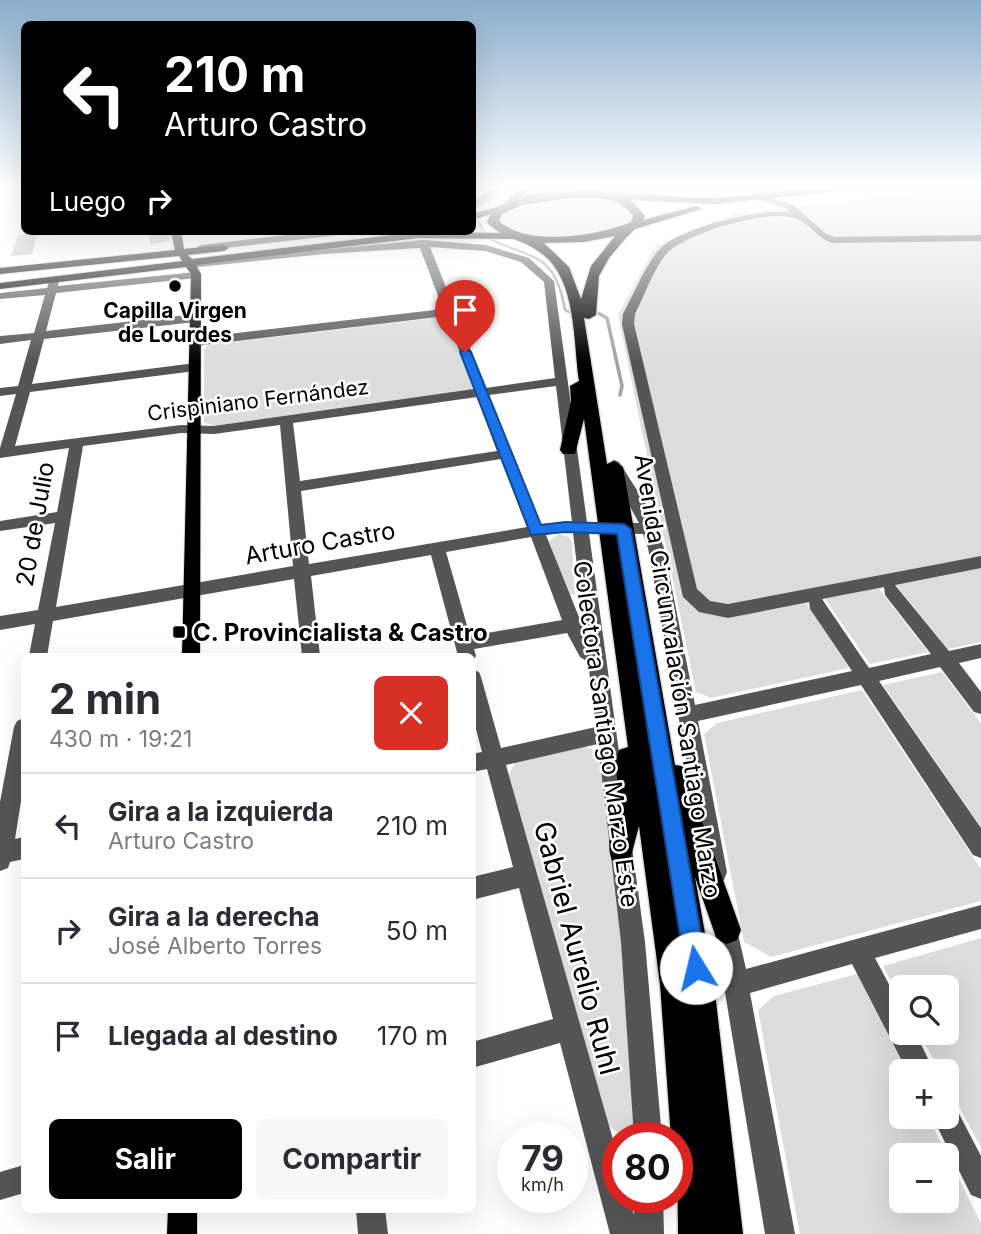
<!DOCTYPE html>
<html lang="es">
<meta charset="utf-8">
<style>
body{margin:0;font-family:Inter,sans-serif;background:#f7f7f7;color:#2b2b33;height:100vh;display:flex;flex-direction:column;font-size:26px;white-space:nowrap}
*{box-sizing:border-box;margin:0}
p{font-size:23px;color:#7c7c81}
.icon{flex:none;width:38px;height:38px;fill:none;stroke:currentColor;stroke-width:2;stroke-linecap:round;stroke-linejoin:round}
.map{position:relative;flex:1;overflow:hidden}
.panel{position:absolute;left:21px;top:653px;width:455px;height:560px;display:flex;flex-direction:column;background:#fff;border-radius:10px;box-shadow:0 7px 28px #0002}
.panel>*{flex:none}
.hud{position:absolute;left:21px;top:21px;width:455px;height:214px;border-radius:10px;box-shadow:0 7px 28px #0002;background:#000;color:#fff;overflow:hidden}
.buttons{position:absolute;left:889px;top:975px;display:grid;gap:14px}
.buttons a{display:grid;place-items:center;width:70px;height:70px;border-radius:10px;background:#fff;box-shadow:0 7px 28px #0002;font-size:35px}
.speed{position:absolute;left:497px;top:1122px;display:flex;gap:14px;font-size:35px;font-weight:700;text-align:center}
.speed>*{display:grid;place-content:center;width:91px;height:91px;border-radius:50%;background:#fff;box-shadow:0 7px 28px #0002;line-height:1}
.speed small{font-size:18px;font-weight:400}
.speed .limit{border:10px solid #d22;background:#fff;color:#111}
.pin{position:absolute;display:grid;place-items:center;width:60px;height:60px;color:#fff;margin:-72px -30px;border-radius:50% 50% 50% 0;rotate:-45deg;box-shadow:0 0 7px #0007}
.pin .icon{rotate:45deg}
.me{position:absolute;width:77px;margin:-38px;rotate:351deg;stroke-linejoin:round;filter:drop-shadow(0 0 5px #0008)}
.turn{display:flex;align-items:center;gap:24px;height:147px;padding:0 28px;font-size:32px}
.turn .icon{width:91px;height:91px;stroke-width:2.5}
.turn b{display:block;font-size:49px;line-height:60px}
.then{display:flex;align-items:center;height:66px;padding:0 28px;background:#0003;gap:14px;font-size:26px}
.round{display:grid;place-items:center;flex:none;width:74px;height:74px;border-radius:10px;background:#f7f7f7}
.overview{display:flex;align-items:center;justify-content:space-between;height:119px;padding:0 28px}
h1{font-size:42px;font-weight:700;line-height:52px}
.primary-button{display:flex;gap:14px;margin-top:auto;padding:14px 28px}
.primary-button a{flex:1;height:80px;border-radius:10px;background:#000;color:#fff;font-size:28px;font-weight:700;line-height:80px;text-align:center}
.primary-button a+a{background:#f7f7f7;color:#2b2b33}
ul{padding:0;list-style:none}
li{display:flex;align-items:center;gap:21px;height:105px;padding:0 28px;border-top:2px solid #e1e1e2}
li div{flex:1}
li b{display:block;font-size:26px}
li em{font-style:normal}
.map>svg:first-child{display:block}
.green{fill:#dcdcdc;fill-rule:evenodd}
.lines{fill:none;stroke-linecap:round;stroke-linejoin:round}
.stream-far1{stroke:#a3a3a3;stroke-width:2.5}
.stream{stroke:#a3a3a3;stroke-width:3.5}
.building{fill:#c4c4c4}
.major-casing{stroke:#dbdbdb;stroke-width:2}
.highway-casing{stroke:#dbdbdb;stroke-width:3}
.minor{fill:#555;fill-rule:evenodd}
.major{fill:#000;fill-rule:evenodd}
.highway{fill:#000;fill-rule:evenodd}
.route{fill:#1a73e8;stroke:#114b97;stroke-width:2}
.poi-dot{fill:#000;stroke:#fff;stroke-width:2.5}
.labels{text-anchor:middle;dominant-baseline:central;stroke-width:5;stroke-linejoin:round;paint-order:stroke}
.far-poi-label{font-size:21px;font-weight:bold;fill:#000;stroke:#fff}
.far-street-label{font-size:21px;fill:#000;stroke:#fff}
.street-label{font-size:24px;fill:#000;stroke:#fff}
.poi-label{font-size:24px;font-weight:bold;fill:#000;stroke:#fff;text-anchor:start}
.near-street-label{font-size:28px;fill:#000;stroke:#fff}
</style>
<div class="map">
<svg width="981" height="1234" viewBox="0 0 981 1234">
<rect width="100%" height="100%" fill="#fff"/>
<g class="green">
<polygon points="956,189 981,189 981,642 948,649 896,585 879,589 928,652 870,664 825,599 806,603 849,668 711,698 696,692 618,315 656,245 736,213"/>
<path d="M568,198C589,198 621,194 632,216C617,240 513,246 499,220C507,200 549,201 568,198Z"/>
<polygon points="443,317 448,320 473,386 471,390 216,427 204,422 204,350 208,345"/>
<polygon points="559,534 569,537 572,542 575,595 567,593 549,541"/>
<polygon points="942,672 981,723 981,827 883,685"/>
<polygon points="862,690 981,869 981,901 771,957 744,942 704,734 717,723"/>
<polygon points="585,747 597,751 600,758 623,946 633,1123 629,1133 622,1136 609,1126 509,774 515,763"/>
<polygon points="981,938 981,1148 947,1084 947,1071 940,1071 919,1033 947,1032 947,987 901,987 901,1000 883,966"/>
<path d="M857,974L906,1071H901V1116L928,1117L981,1223V1234H800L758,1010L774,996ZM901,1155H947V1200H901Z"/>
</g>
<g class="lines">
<g class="stream-far1">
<polyline points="474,212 473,209 507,189"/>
<polyline points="478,221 483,230"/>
<path d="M488,238C532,260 555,251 565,310L569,312"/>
</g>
<polyline class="stream" points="598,313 607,318 622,386 620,395"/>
</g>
<g class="building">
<polygon points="150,231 169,231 170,241 150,244"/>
<polygon points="38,233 32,254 11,256 18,235"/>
</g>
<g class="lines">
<defs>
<g id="major">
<polygon points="519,189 529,189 509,209 472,220 472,214 502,206"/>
<polygon points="581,189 594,189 611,196 606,199"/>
<polygon points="171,231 181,231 184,249 224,245 229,248 224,251 188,255 192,259 418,232 514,233 519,236 514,239 418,238 196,265 201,274 200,656 182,656 191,274 186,267 0,289 0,283 182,261 179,256 0,274 0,268 175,250"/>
<polygon points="168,1209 197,1209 197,1234 167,1234"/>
</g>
<path id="highway" d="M799,189H834L828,192L715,204L631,200L645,216L643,220L696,206L702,209L635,229L625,239L609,258L599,276L596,315L589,319L584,318L607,464L614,461L623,467L675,765L688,767L702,821L741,930L737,940L727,944L717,940L695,877L714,984L743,1234H678L677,1138H671L660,984L639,826L630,860L621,864L612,860C604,842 616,820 618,800C620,783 612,766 619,750L628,747L584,419L575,454H563L560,450L571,401L570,386L579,381C573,341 577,275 538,251C521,239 501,238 487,222C508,171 651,197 697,198C731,198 765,193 799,189ZM568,198C591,198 619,195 633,216L631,222C598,236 527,247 499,221L502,214L522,205ZM615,236L591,266L581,299L569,267L544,243L584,242Z"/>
</defs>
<use href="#major" class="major-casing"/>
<use href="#highway" class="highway-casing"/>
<g class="minor">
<polygon points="491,189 502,189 472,208 472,201"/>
<polygon points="666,189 749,189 744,192 671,192"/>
<polygon points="865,189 917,189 912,192 870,192"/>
<path d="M756,193L792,204L825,233L834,237L981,235V241L832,243C817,238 810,224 797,219C771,207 688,233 668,252C654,267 645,295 635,314L634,324L697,589L710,601L728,604L981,556V568L895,585L949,651L981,644V658L959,663L981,692V714L974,712L940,667L879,681L981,828V858L973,855L861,685L698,721L727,872L724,880L716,883L708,880L648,548L643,534L589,533L645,942L662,1138H634L621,942L598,744L506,765L618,1157V1197H629L634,1215L635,1197H663L664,1234H610L560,1043L472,1068V1042L553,1019L519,888L472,900V877L513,867L487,769L472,772V754L482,752L472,714V669L479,672L481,677L501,748L596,727L588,662L580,657L567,633L474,649L476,656L472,662V656H458L431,555L311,576L320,656H302L294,579L53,621L47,656H29L35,624L0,630V616L38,610L55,523L0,531V521L57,512L69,448L0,458V448L16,394L0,396V388L18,386L31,340L0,344V336L34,333L45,295L0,299V293L47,288L50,279L54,278L59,281L58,286L196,272L201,275L196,278L56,293L46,331L195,314L201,318L195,322L44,339L32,384L195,363L201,367L195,371L30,392L15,446L181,425L214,426L474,389L446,316L195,346L189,342L195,338L443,309L420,248L324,254L189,268L184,265L185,263L423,240L486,245L529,258L554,281L587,522L639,523L607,465L614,460L619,462L651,512L664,548L695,705L852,671L810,609L809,602L728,618L699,612L683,597L622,324L623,314C634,294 643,270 657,252C676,227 760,209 790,212L786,208L753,198V194ZM430,247L485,251L521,262L544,282L555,378L486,388ZM556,386L572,522L541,524L489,395ZM477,397L497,451L300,481L293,423ZM280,425L293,566L56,607L83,446L181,433L214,434ZM501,459L527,527L309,564L301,491ZM559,533H573L585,632L546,535ZM531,537L562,620L470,636L446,552ZM884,587L885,595L931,654L869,668L822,599Z"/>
<polygon points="321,231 352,231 347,234 201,251 196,248 201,245"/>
<polygon points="24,718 24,782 15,839 24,837 24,859 10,862 8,868 0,871 0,802 14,727 17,721"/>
<polygon points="981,905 981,929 875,958 901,1007 901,1032 915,1032 934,1071 907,1071 852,964 750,993 795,1234 765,1234 713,920 717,912 725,908 733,912 746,969"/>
<polygon points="947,1103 955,1106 981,1156 981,1199 971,1195 932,1116 947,1116"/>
<polygon points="24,1165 24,1193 0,1200 0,1172"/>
<polygon points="356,1209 385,1209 388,1234 358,1234"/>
</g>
<use href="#major" class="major"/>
<use href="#highway" class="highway"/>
</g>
<linearGradient id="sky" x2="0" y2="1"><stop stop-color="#8cadcc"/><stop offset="0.52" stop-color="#fff"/><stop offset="1" stop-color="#fff" stop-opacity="0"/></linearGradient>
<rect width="981" height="362" fill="url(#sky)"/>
<polygon class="route" points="465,349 471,352 541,525 565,522 624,524 631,529 707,968 704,976 696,979 689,976 685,968 617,534 565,532 531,535 460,352"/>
<g class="poi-dot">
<circle cx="175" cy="286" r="7"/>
<rect x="172" y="625" width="14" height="14" rx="3.5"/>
</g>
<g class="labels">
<g class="far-poi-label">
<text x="175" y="310">Capilla Virgen<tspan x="175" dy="24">de Lourdes</tspan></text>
</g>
<g class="far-street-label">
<text transform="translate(258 400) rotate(-7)">Crispiniano Fernández</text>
</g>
<g class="street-label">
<text transform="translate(35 524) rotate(-80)">20 de Julio</text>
<text transform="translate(320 543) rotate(-10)">Arturo Castro</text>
<text transform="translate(678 676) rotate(81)">Avenida Circunvalación Santiago Marzo</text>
<text transform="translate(606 734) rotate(82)">Colectora Santiago Marzo Este</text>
</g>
<g class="poi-label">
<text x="193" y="632">C. Provincialista &amp; Castro</text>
</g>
<g class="near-street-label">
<text transform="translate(577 948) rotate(75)">Gabriel Aurelio Ruhl</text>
</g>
</g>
</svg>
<div class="buttons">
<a><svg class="icon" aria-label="search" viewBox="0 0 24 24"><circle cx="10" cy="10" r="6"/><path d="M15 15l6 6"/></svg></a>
<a>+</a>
<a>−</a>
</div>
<div class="speed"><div>79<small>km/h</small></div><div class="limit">80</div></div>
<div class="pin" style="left:465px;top:352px;background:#d93025"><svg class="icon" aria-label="arrive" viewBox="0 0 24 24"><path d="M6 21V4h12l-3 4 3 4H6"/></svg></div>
<svg class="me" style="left:696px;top:968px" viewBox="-20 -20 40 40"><circle r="19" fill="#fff"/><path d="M0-13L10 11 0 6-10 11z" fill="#1a73e8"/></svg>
<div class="hud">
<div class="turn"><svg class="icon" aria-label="left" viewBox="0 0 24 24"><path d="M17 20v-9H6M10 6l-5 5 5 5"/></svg><div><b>210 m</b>Arturo Castro</div></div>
<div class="then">Luego<svg class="icon" aria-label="right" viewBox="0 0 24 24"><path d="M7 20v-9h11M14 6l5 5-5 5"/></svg></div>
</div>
<section class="panel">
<div class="overview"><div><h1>2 min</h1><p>430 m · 19:21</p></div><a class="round" style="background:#d93025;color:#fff"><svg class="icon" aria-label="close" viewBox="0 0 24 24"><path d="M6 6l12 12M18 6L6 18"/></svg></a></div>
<ul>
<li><svg class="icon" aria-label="left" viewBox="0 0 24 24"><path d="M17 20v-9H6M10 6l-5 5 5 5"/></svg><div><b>Gira a la izquierda</b><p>Arturo Castro</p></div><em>210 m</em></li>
<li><svg class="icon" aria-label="right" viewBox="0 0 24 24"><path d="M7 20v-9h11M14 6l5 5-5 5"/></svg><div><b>Gira a la derecha</b><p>José Alberto Torres</p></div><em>50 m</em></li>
<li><svg class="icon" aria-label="arrive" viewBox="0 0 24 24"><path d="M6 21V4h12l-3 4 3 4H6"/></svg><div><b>Llegada al destino</b></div><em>170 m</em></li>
</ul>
<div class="primary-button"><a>Salir</a><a>Compartir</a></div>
</section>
</div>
